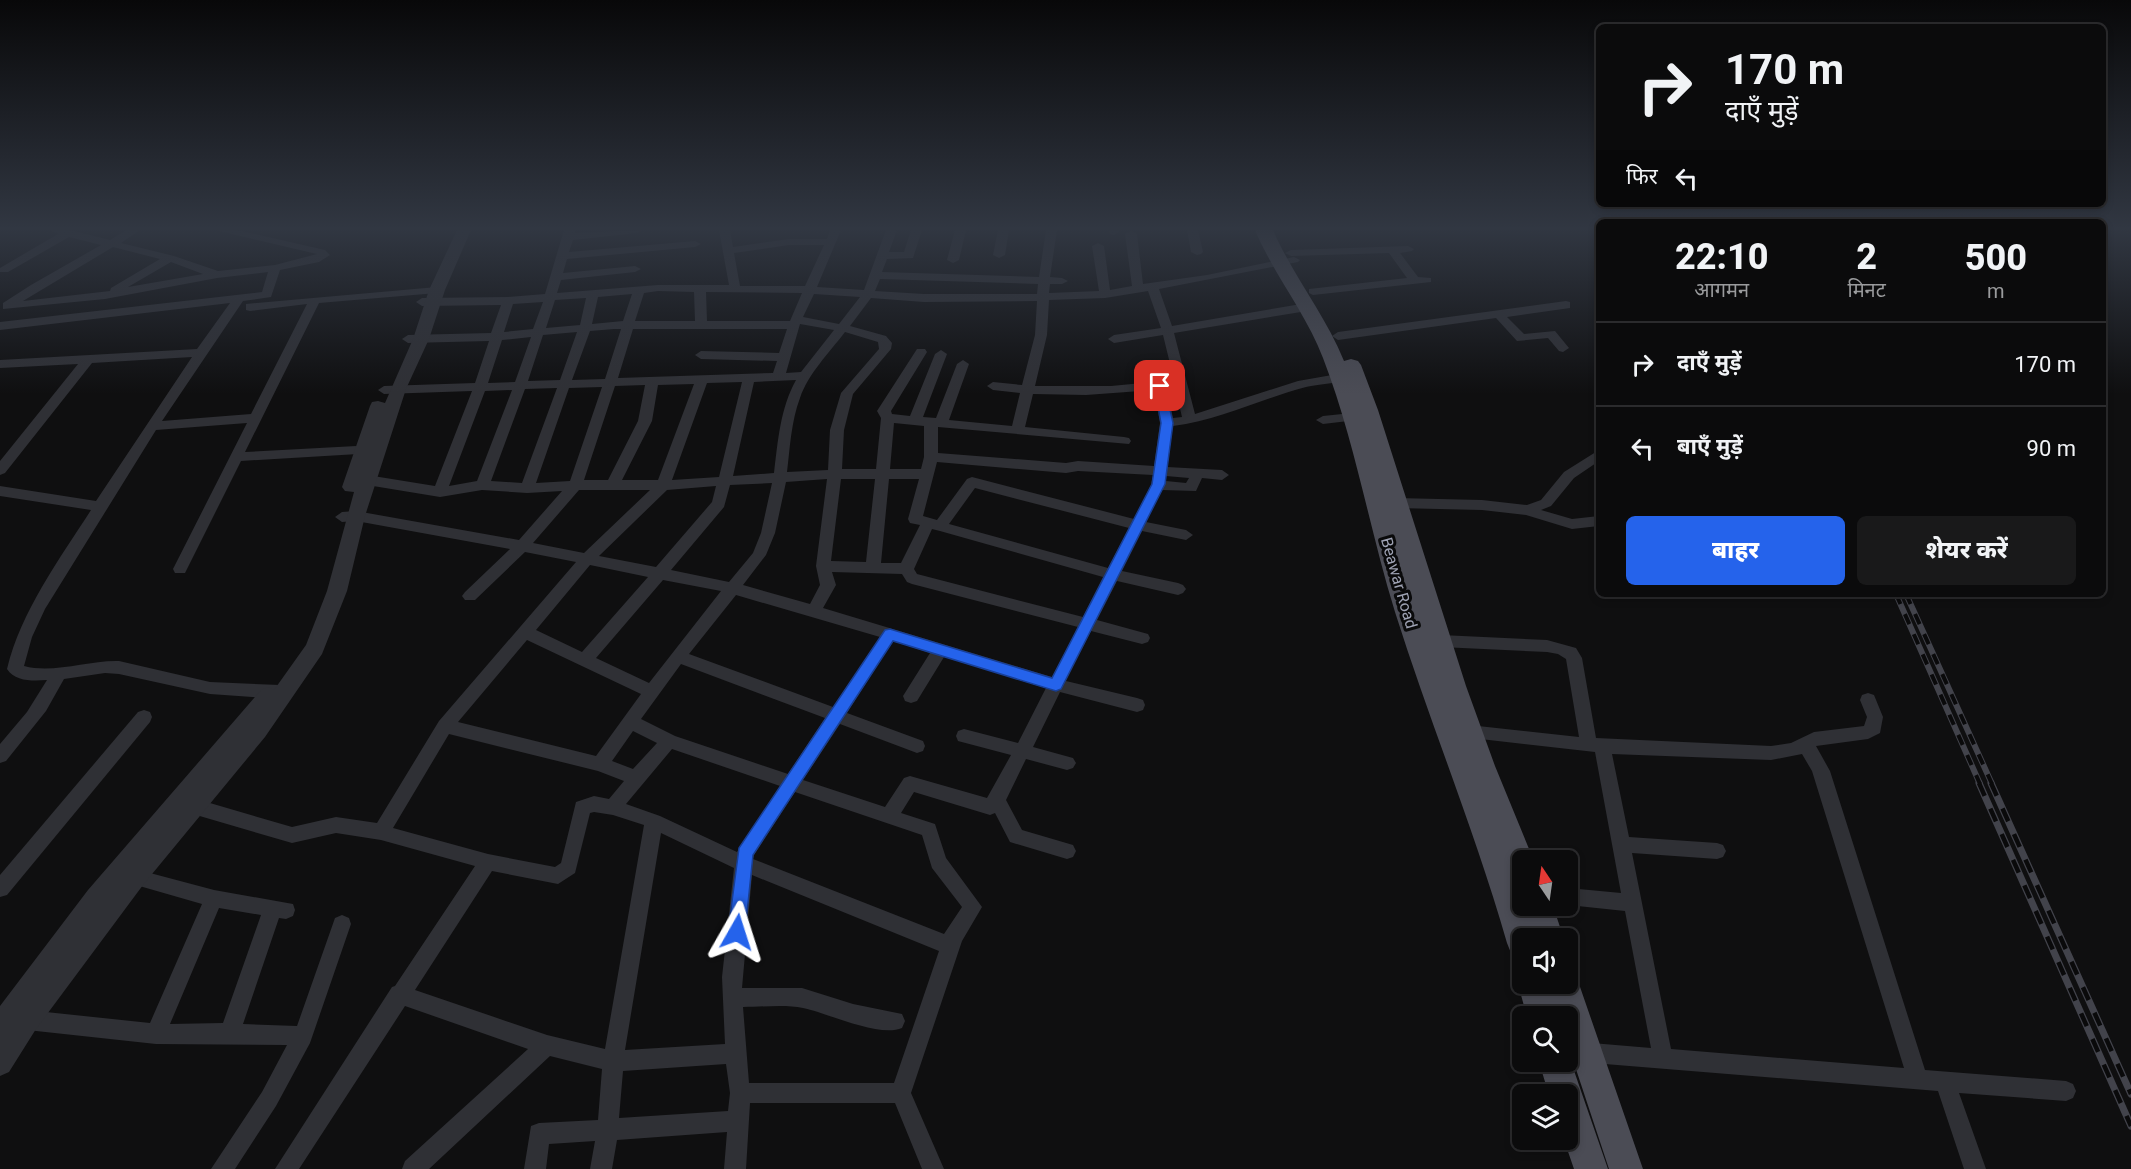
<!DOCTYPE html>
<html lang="hi">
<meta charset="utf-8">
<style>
body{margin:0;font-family:Roboto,"Noto Sans Devanagari",sans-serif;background:#19191a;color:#f1f3f6;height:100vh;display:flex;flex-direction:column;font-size:22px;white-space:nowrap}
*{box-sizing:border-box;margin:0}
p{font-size:20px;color:#9a9b9d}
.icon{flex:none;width:33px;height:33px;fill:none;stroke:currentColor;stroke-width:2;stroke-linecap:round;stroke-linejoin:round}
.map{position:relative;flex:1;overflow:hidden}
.sheet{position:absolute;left:1596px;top:219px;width:510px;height:378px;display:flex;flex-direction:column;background:#0b0b0c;border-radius:9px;box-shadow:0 3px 9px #0003,0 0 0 2px #2b2b2d}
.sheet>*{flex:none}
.hud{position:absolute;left:1596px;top:24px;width:510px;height:183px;border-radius:9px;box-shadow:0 3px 9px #0003,0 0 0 2px #2b2b2d;background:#0b0b0c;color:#f1f3f6;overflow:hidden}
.needle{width:39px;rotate:347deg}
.fabs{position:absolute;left:1512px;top:850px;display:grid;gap:12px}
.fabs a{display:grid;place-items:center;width:66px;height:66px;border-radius:9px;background:#0b0b0c;box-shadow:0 3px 9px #0003,0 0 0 2px #2b2b2d;font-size:30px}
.pin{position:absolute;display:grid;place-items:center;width:51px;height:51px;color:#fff;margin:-26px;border-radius:12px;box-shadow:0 3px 9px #0006}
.me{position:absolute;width:66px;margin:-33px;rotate:6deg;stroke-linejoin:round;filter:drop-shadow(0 0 4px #0008)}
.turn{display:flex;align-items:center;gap:21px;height:126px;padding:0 30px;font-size:27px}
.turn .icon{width:78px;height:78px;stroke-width:2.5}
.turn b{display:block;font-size:42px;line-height:51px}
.then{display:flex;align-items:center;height:57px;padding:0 30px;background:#0003;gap:12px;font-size:22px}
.eta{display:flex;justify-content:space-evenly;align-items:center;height:102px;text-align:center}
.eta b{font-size:36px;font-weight:800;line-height:42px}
.action{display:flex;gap:12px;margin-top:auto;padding:12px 30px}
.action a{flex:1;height:69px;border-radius:9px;background:#2563eb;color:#fff;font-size:24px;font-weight:800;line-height:69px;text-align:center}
.action a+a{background:#19191a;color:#f1f3f6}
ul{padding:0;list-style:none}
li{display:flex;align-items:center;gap:18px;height:84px;padding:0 30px;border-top:2px solid #2b2b2d}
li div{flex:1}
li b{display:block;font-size:22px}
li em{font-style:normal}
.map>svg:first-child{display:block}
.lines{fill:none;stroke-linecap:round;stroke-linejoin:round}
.minor{fill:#2f3035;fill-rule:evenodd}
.tertiary{fill:#2f3035;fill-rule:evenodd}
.primary{fill:#4b4c55;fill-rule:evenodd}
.rail-far1-casing{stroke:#42434b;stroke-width:6}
.rail-casing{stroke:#42434b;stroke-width:7}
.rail-far1{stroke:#0a0a0b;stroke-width:4;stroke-dasharray:11;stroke-linecap:butt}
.rail{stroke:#0a0a0b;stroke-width:4.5;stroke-dasharray:14;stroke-linecap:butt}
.route{fill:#2563eb;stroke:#184099;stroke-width:1.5}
.labels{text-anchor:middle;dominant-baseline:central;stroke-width:6;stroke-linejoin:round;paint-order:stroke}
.street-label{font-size:16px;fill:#9ea2b3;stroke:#0a0a0b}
</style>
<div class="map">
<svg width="2131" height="1169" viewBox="0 0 2131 1169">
<rect width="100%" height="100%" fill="#0f0f10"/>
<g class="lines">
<g class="minor">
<path d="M50,230H70L110,240L126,230H140L121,243L174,256L218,271L275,265L317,254L215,230H237L325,250L330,255L319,262L280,270L271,297L243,301L162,421L251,414L307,304L250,311L246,310V304L437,287L443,290L437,293L319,303L245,452L375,445L382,449L375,453L241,461L185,573H175L173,569L247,423L156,430L45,609L32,637L24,666C54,674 88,660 119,661L210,682L280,685L286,687L288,692L286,697L280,699L210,694L119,674L105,673L64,679L46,711L6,761L0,763V744L27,712L47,680C34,681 15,682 7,669C21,611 59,560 91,510L0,496V486L96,501L192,357L92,363L5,473L0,475V461L78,364L0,368V360L197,349L230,303L0,330V322L262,292L268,272L217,278L105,299L3,309V303L31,285L101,245L69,237L8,272H0V268L58,234ZM113,247L160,259L111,288L110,291L23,301ZM171,262L203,274L128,287Z"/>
<path d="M564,230H575V233L642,230L637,233L573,240L569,252L695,241L701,244L695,247L567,259L563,273L635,266L641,269L635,272L561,280L557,293L658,285H729L719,230H730L733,247L789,239H827L830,230H841L817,287L864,290L886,230H897L889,252H904L911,230H922L913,258L887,259L882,272L1039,277L1046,230H1057L1050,277L1062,278L1068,281L1062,284H1050L1049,293L1099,291L1092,246L1098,243L1104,246L1110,290L1132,286L1125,234L1131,231L1137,234L1143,284L1207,275L1294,257L1300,260L1298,262L1159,289L1172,326L1307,303L1313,307L1307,311L1174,333L1195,414L1298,381L1349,372L1355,376C1348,383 1318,384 1306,387C1260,399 1220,420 1173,426L1167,467L1222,470L1229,475L1222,480L1202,478L1196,491L1162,490L1146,522L1186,530L1193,535L1186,540L1142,531L1122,571L1178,583L1183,585L1186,589L1183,593L1178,595L1117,581L1097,620L1148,634L1150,638L1148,642L1142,644L1091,631L1066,681L1137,698L1143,700L1145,705L1143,710L1137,712L1060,692L1033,747L1073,758L1076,763L1073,768L1067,770L1026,759L1006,800L1022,830L1073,845L1076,851L1073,857L1067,859L1010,842L995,813L990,815L914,792L901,813L935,824L946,858L982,907L962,941L911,1093L944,1169H922L895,1103H750L746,1169H724L727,1132L617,1140L612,1169H590L595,1141L549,1144L546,1169H524L531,1126L539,1123L598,1120L602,1069L550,1056L429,1169H402L405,1161L528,1049L405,1006L299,1169H275L392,987L395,986L475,866L381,840L336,833L292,843L186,812L180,809L177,804L180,799L186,796L292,827L336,817L377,823L439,721L576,562L525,552L475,600H465L462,596L465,592L510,549L356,521L342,522L335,517L342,512L356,511L519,540L562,491L527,493L482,490L440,497L367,485L356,486L349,481L351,478L367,475L435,486L472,391L384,394L378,390L384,386L475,383L489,341L408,343L402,339L408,335L491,333L501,305L422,306L416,302L422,298L508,297L545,294ZM789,245H824L805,286H740L734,253ZM880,279L1038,284L1037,294H924L875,291ZM658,291L694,292L695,321H635L644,293ZM1148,291L1161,328L1114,335L1108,339L1114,343L1163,335L1174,380L1111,386H1035L1047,335L1049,300L1105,298ZM706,292L802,293L790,321H707ZM632,294L623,321L592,324L598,297ZM814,294L860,297L839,324L803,317ZM586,298L580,325L546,328L555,300ZM871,298L924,302L1037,301L1035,335L1022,385L993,382L987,386L993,390L1020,393L1012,426L949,420L969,364L963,360L957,364L936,418L923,417L947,354L941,350L935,354L910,416L892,414L891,411L927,352L925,349H917L877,411L881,418L876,469H842L844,430L853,394L891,349L892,343L886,336L850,326ZM543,302L533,329L504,332L513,304ZM800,324L834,330L801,372L786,373ZM614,329H621L605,379L572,380L590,331ZM633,329H787L779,353L701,351L695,355L701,359L777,361L773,373L618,378ZM577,332L560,380L528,381L543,335ZM845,332L878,342L879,349L841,393L830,430L828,470L787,472C790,448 791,422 800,398C808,374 829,353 845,332ZM531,337L515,382L488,383L502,340ZM796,380C780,409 778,441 774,473L733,476L754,382ZM742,382L719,477L672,480L707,383ZM694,384L658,480H622L652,421L658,385ZM645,385L638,421L608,480H584L615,386ZM602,387L570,481L536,483L569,388ZM557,388L522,483L491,481L525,389ZM1175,388L1182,417L1173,418L1167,389ZM512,390L477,481L449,486L485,391ZM1154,390L1160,423L1154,466L1078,461L1066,463L938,453V427L1129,444L1131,441L1129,438L1124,437L1025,427L1033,394L1086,395ZM894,423L924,426V457L921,469H890ZM937,462L1066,473L1078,471L1153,475L1151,485L1134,519L972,477L967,479L937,520L923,516ZM1166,476L1189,478L1186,483L1166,481ZM827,479L816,566L820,585L810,604L743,585L766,555L775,533L786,482ZM841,479H875L866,562L831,561ZM889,479H919L908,519L910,523L920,525L901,563H881ZM772,483L761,533L753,553L729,582L671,570L724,507L730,485ZM716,486L712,502L656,567L599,556L667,490ZM975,488L1129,528L1108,568L949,524ZM579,490H650L584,553L533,543ZM932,529L940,531L1103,577L1083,617L917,574L914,569ZM590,565L648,577L582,652L536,630ZM832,572L902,574L907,582L912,584L1078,627L1052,677L823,608L836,585ZM663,580L721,591L649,683L596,658ZM736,595L880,637L833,707L689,654ZM527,640L641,694L596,756L458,722ZM893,641L930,653L903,696L905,701L911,703L917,701L944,657L1046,688L1018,743L964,729L958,731L956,736L958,741L1011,755L987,798L910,776L904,778L885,807L803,780L840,724L917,753L923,751L925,746L923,741L847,713ZM681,664L825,718L788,774L675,736L641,719ZM633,731L657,743L633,769L612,761ZM449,734L598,771L624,781L609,799L594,796L576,802L561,863L555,867L488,854L393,828ZM672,749L780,786L737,852L660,816L626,804ZM795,792L922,835L932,868L962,907L944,934L753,859L754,855ZM594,812L613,815L644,825L605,1049L547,1035L415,990L492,871L558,884L575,873L590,813ZM661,833L734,868L722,977L725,1044L625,1050ZM752,875L939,951L894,1083H749L743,1007C762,1007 785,1004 803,1008C828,1013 879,1038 902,1028L905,1021L902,1014L853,1004L802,988H742ZM726,1064L730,1093L728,1111L619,1118L623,1071Z"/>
<polygon points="955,230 966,230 959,260 953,263 947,260"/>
<polygon points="998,230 1009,230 1005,255 999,258 993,255"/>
<polygon points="1109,230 1119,230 1119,232 1114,235 1110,234"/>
<polygon points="1187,230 1198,230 1203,252 1201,254 1197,255 1191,252"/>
<polygon points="1408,246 1414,249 1412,251 1400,253 1418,277 1431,278 1431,282 1313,295 1309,293 1309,289 1407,278 1389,253 1291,256 1285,253 1291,250"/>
<polygon points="1566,301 1570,302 1570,308 1507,317 1524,334 1555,331 1569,348 1563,352 1559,351 1548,338 1517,341 1496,318 1338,340 1332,336 1338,332"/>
<polygon points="1352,413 1357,414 1359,417 1357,420 1323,424 1316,420 1323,416"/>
<polygon points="1599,450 1599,461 1574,478 1551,506 1541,510 1572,519 1599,516 1599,526 1572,529 1526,515 1482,510 1396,508 1389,503 1396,498 1482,500 1527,505 1541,500 1564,472"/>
<path d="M1441,635L1547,640L1576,648L1582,658L1596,738L1771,746L1791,743L1814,732L1864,726L1867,717L1860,700L1862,695L1868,693L1874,695L1883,717L1880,733L1868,739L1816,746L1830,771L1925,1070L2066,1081L2073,1084L2076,1091L2073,1098L2066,1101L1959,1093L1986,1169H1964L1938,1091L1568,1061V1041L1651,1048L1625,911L1568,905V888L1621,893L1595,752L1463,737L1461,732L1463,727L1469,725L1579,737L1566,659L1558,654L1547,652L1441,647L1435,645L1433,641L1435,637ZM1612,754L1771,760L1802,754L1812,771L1904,1068L1671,1049L1632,853L1717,859L1723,857L1726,851L1723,845L1717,843L1629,837Z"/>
<polygon points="144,710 150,712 152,717 150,722 7,895 0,897 0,875 138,712"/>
<path d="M135,869L214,890L293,904L295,910L293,916L286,919L279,918L243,1024L297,1026L335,918L342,915L349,918L351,924L310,1043L276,1106L235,1169H211L262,1092L287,1045L156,1044L27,1030L20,1027L17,1020L20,1013L27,1010L150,1023L202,904L129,883L126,877L129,871ZM219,908L261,915L223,1023L170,1024Z"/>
</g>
<polygon class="tertiary" points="457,230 471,230 445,290 429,339 406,389 365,516 347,591 322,654 265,737 143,885 36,1029 9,1072 0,1076 0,1006 88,890 261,690 268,687 274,690 306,645 327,591 354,492 345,491 342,487 370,406 372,402 378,401 385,403 413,339 429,290"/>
<g class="primary">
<path d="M1255,230H1273C1293,276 1325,314 1344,361L1351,359L1358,361L1361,365L1378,410L1466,686L1495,766L1534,861H1522V880L1517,878L1522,895V906H1553L1564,939H1522V957L1511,953L1507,943C1475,831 1430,723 1395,612C1369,528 1355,441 1323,358C1306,313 1274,275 1255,230Z"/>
<polygon points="1568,971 1574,973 1579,984 1643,1169 1609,1169 1568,1045 1568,1017 1527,1017 1518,984 1522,974 1522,984 1568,984"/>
<polygon points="1568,1053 1571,1062 1608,1169 1574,1169 1564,1140 1568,1140 1568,1095 1549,1095 1539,1062 1568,1062"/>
</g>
<defs>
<g id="rail-far1">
<polyline points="1896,594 1980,784"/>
<polyline points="1906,594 1992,784"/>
</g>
<g id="rail">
<polyline points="1979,783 2131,1126"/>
<polyline points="1991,783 2131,1094"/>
</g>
</defs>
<use href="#rail-far1" class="rail-far1-casing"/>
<use href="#rail" class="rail-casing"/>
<use href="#rail-far1" class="rail-far1"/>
<use href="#rail" class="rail"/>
</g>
<linearGradient id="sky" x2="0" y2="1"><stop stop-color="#080809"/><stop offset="0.58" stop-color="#313742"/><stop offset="1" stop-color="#313742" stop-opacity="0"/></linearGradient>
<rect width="2131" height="394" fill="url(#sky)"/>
<polygon class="route" points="1160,382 1165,386 1173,423 1165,484 1061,689 1056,691 893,641 753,855 745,932 743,938 737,940 731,938 728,932 739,848 885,630 890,629 1052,678 1152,484 1161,423 1154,386"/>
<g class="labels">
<g class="street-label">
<text transform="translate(1399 583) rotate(74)">Beawar Road</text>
</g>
</g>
</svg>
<div class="fabs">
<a><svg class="needle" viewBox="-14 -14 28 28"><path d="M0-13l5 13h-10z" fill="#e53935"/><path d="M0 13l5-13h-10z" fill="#9a9b9d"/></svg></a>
<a><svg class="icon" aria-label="sound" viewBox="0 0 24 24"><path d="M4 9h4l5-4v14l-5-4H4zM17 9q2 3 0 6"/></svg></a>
<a><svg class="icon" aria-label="search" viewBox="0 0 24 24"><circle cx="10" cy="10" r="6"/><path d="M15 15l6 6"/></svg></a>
<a><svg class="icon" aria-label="layers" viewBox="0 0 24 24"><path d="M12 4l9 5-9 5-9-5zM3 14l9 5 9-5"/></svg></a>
</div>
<div class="pin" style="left:1160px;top:386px;background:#d93025"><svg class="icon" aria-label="arrive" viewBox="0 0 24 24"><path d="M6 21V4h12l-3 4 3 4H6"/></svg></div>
<svg class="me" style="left:737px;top:932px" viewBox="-20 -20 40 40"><path d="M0-17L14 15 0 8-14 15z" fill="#2563eb" stroke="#fff" stroke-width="4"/></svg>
<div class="hud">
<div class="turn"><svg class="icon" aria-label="right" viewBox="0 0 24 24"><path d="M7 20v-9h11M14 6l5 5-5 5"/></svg><div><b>170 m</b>दाएँ मुड़ें</div></div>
<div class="then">फिर<svg class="icon" aria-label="left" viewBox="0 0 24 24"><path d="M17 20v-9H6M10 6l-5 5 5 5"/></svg></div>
</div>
<section class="sheet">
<div class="eta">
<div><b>22:10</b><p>आगमन</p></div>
<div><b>2</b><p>मिनट</p></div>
<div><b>500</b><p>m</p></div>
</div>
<ul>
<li><svg class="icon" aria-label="right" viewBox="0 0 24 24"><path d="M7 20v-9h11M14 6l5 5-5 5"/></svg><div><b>दाएँ मुड़ें</b></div><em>170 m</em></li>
<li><svg class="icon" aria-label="left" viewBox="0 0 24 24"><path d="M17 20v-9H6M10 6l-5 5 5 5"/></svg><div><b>बाएँ मुड़ें</b></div><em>90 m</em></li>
</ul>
<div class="action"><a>बाहर</a><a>शेयर करें</a></div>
</section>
</div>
